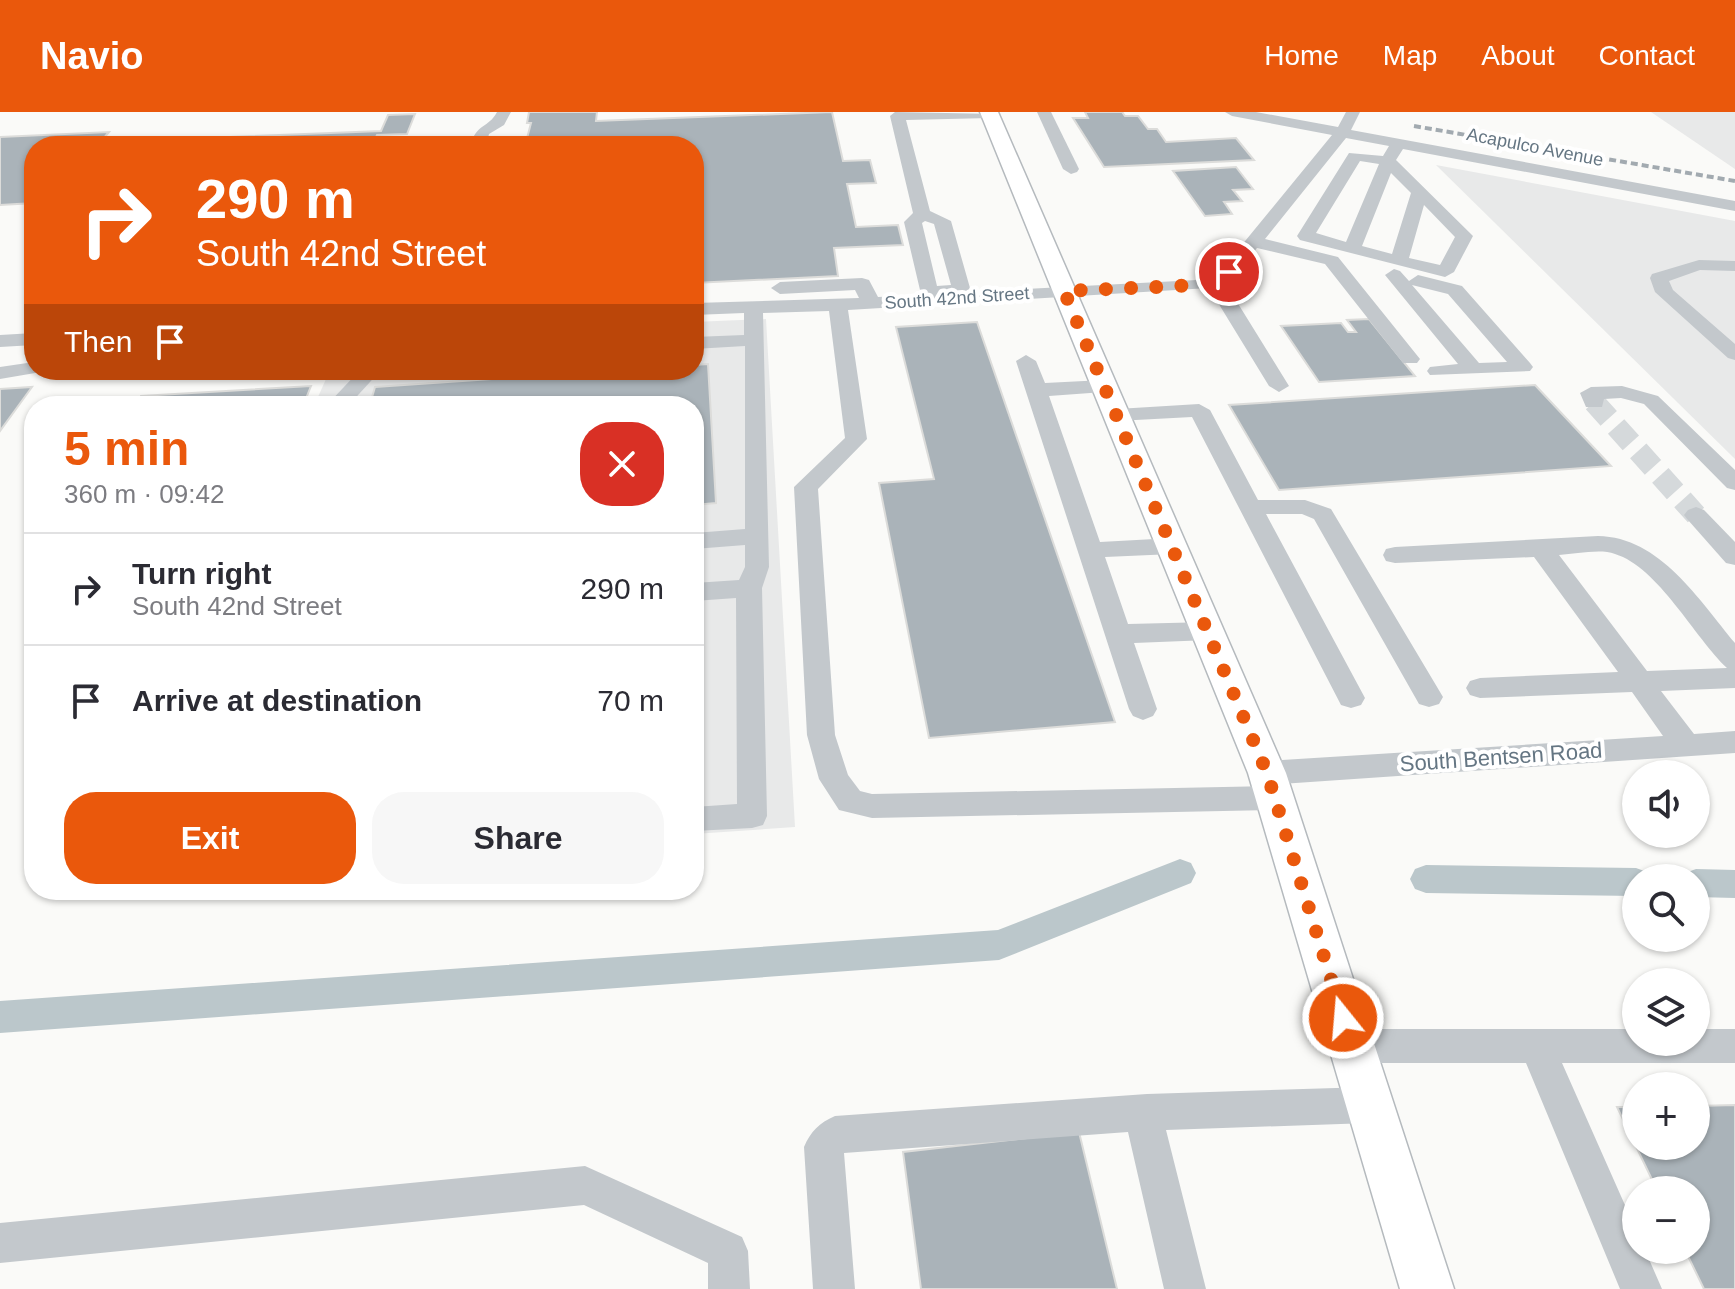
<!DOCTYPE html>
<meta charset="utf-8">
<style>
body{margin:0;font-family:Helvetica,sans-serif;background:#f7f7f7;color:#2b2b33;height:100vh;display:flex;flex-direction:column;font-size:30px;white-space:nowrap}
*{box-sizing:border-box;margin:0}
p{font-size:26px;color:#7c7c81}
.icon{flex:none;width:44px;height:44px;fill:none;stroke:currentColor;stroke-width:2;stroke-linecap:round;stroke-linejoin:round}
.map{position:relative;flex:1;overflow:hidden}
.drawer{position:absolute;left:24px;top:284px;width:680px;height:504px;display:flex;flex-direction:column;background:#fff;border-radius:32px;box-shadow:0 2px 6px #0004}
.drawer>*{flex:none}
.hud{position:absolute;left:24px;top:24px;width:680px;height:244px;border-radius:32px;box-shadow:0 2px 6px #0004;background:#ea580c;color:#fff;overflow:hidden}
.controls{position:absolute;left:1622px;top:648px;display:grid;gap:16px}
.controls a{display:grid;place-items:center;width:88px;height:88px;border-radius:50%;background:#fff;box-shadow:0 2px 6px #0004;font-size:40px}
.pin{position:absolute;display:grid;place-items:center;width:68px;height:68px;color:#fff;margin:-34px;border:4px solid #fff;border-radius:50%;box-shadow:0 2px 8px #0007}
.me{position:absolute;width:88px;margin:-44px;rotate:343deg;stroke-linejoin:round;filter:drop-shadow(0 0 6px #0008)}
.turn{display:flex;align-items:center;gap:28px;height:168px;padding:0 40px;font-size:36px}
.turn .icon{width:104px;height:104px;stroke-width:2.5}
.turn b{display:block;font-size:56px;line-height:68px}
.then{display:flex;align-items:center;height:76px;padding:0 40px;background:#0003;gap:16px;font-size:30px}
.round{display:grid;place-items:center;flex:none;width:84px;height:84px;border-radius:32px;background:#f7f7f7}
.overview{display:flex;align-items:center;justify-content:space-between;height:136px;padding:0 40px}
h1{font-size:48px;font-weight:700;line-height:60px;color:#ea580c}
.cta{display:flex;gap:16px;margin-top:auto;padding:16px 40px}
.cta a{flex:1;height:92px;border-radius:32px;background:#ea580c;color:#fff;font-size:32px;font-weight:700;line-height:92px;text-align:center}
.cta a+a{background:#f7f7f7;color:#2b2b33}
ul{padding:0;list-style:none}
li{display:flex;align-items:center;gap:24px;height:112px;padding:0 40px;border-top:2px solid #e1e1e2}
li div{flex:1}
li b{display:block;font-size:30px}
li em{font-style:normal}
header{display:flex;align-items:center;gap:48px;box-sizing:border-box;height:112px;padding:0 40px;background:#ea580c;color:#fff}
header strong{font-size:38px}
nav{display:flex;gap:44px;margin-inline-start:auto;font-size:28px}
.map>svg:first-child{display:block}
.built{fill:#e8e9e9}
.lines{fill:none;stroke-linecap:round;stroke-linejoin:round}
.canal{fill:#bbc7cb;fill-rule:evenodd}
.building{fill:#aab3b9;stroke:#dcdcda;stroke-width:2}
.minor-tunnel{stroke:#d5d9db;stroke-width:22;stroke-dasharray:22 11;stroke-linecap:butt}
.major-casing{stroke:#b5babe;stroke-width:3}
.minor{fill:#c3c8cc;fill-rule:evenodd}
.major{fill:#fff;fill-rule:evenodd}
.rail{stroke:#a2aab0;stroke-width:4;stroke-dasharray:7 4;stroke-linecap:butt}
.route{stroke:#ea580c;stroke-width:14;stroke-dasharray:0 25.2}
.labels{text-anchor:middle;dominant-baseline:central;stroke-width:8;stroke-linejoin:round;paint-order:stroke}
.far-street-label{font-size:18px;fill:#657683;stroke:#fff}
.street-label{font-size:22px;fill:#657683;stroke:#fff}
</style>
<header>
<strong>Navio</strong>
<nav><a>Home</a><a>Map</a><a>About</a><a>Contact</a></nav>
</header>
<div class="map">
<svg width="1735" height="1177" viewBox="0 0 1735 1177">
<rect width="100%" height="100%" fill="#fafaf8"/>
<g class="built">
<polygon points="1651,0 1735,0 1735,57"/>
<polygon points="1436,53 1735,109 1735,347"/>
<polygon points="766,207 795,715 694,722 694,294 314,294 330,258 694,258 694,210"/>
</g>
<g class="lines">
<g class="canal">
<polygon points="1180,747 1191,751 1196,761 1191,771 999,848 0,921 0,889 998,818"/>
<polygon points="1426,753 1636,756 1647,760 1650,766 1636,766 1636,784 1426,781 1415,777 1410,767 1415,757"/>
<polygon points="1696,757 1735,758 1735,786 1696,785 1696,766 1682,766 1685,761"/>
</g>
</g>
<g class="building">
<polygon points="529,0 597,0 596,9 832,0 843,49 870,48 876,71 847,72 856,115 898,113 903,133 834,136 838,164 694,171 694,34 525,34 531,11 527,11"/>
<polygon points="1085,0 1122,0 1125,4 1138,4 1148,17 1157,17 1166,30 1236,26 1254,48 1104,55 1073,6 1088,6"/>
<polygon points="415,2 407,22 377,23 372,34 172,34 177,27 381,19 388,3"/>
<polygon points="109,20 97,34 34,34 34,91 0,93 0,25"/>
<polygon points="1236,55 1253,77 1233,78 1242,89 1224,90 1232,102 1205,104 1173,59"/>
<polygon points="1369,207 1415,264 1319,270 1281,214 1341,211 1348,220 1356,220 1347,208"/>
<polygon points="977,210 1115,610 929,626 879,371 934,367 896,215"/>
<polygon points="708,252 716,391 694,393 694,294 345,294 370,292 375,275 620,258 694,258 694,253"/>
<polygon points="1535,273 1611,354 1279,378 1229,293"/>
<polygon points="311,274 303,294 135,294 141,284"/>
<polygon points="32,275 0,319 0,277"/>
<polygon points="1735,993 1735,1177 1704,1177 1685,1138 1696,1138 1696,1078 1657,1078 1617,995 1636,995 1636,1034 1696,1034 1696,994"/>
<polygon points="1079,1020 1117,1177 921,1177 903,1040"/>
</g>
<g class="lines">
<polyline class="minor-tunnel" points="1594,290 1696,403"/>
<defs>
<polygon id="major" points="980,0 998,0 1286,661 1454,1177 1400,1177 1248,661"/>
</defs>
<use href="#major" class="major-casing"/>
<g class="minor">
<path d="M497,0H511L504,13L489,22L486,34H470C477,10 488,17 497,0Z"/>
<path d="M895,0L997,2L990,6L906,8L930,99L951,109L970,176L967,180L1197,168L1223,156L1332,23L1232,4L1225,0H1256L1338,15L1346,0H1360L1351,18L1735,89V99L1403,37L1396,48L1473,124L1454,160L1445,165L1300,128L1297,124L1349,41L1383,44L1389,34L1346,26L1265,127L1338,145L1420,247L1417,251H1403L1325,152L1257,136L1235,164L1224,169L1289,274L1279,280L1269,274L1209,176L848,198L867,327L818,377L835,623L848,663L860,679L872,682L1274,674L1285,677L1289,686L1285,695L1274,698L872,706L839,698L819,667L807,623L794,375L845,326L829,199L763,201L769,455L762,476L767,704L763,713L752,716L694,719V695L737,692L736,486L694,489V471L739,468L745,455V433L694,437V421L745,417V234L694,237V225L744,223V201L694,203V191L859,186L855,178L780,182L771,176L780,170L862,166L869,168L878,185L925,183L920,178L904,110L913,101L890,4ZM1360,49L1379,52L1346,130L1316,121ZM1391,61L1411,81L1392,142L1362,134ZM1424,93L1455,125L1440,153L1409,146ZM925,109L934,112L951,173L937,174L922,111Z"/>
<polygon points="1037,0 1051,0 1079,57 1077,60 1071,62 1063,57"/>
<polygon points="1699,148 1735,149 1735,159 1700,158 1669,169 1673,178 1735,232 1735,248 1728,246 1655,180 1650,166 1652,162"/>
<path d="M1394,157L1400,159L1409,169L1418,163L1462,174L1530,251L1533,255L1530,259L1430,263L1427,259L1430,255L1458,252L1385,163ZM1412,173L1448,182L1507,250L1479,251Z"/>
<polygon points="34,221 34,233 0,235 0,223"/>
<polygon points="1026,243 1036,249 1045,271 1104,268 1114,274 1104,280 1049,284 1100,430 1173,426 1182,428 1185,434 1182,440 1173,442 1105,445 1128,512 1209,510 1218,512 1222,519 1218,526 1209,528 1134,531 1157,597 1153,604 1143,608 1133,604 1129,597 1016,249"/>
<polygon points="34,250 34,258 43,258 41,260 0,267 0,255"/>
<polygon points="360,258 381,258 348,294 326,294"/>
<polygon points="1622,274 1658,284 1735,358 1735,378 1727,376 1644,292 1621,286 1604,287 1602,295 1586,295 1580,281 1591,275"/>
<polygon points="1199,292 1210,298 1258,388 1305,388 1331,397 1443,585 1439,592 1429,595 1419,592 1314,407 1302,402 1266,402 1365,586 1361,593 1351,596 1341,593 1192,305 1117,309 1106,303 1117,297"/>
<polygon points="1696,395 1704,398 1735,430 1735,453 1726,451 1688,408 1684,403 1688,398"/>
<path d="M1598,424C1660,425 1699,488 1735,531V576L1661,579L1694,622L1735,619V641L1267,673L1257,669L1252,661L1257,653L1267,649L1663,624L1632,580L1480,586L1470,583L1466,576L1470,569L1480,566L1618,560L1534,445L1395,451L1386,449L1383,443L1386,437L1395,435ZM1578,441C1590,440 1604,438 1615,442C1658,455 1695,526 1727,556L1647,559L1559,443Z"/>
<polygon points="1352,917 1636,917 1636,930 1696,930 1696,917 1735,917 1735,951 1562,951 1636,1118 1636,1138 1645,1138 1662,1177 1620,1177 1526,951 1352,951 1339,946 1334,934 1339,922"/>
<path d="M1369,975L1382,980L1388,993L1382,1006L1369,1011L1166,1018L1206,1177H1164L1128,1020L844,1041L855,1177H813L804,1035C811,1019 819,1011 835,1004L1147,982Z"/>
<polygon points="585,1054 742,1125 748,1139 750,1177 708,1177 708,1151 584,1093 0,1151 0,1111"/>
</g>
<use href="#major" class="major"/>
<polyline class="rail" points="1414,14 1735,69"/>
</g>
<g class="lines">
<polyline class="route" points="1229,160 1200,173 1064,179 1267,661 1343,906"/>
</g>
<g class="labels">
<g class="far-street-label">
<text transform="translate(1535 35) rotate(11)">Acapulco Avenue</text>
<text transform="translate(957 186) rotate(-4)">South 42nd Street</text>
</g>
<g class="street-label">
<text transform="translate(1501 645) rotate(-4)">South Bentsen Road</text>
</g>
</g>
</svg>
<div class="controls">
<a><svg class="icon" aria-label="sound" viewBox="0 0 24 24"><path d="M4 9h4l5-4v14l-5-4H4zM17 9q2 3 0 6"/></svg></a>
<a><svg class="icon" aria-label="search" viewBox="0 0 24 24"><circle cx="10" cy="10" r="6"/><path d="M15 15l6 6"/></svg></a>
<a><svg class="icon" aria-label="layers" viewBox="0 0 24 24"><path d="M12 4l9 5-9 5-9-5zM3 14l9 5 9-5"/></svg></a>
<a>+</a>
<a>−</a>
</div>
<div class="pin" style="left:1229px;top:160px;background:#d93025"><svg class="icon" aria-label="arrive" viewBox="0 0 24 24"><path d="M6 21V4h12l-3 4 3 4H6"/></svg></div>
<svg class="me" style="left:1343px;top:906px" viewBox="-20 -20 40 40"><circle r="17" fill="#ea580c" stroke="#fff" stroke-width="3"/><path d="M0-11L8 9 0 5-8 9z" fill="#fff"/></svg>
<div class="hud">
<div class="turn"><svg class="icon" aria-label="right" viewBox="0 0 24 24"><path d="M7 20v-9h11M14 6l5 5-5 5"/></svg><div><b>290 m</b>South 42nd Street</div></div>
<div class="then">Then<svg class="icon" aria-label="arrive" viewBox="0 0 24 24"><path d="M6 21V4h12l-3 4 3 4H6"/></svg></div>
</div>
<section class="drawer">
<div class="overview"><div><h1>5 min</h1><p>360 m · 09:42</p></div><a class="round" style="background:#d93025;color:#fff"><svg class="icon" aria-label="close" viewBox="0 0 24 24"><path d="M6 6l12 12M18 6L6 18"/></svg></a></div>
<ul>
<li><svg class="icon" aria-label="right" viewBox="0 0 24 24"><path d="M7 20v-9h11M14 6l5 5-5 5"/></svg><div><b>Turn right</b><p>South 42nd Street</p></div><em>290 m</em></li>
<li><svg class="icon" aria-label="arrive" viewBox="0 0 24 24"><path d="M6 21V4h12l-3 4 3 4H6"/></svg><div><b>Arrive at destination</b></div><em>70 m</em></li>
</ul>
<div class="cta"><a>Exit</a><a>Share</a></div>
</section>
</div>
